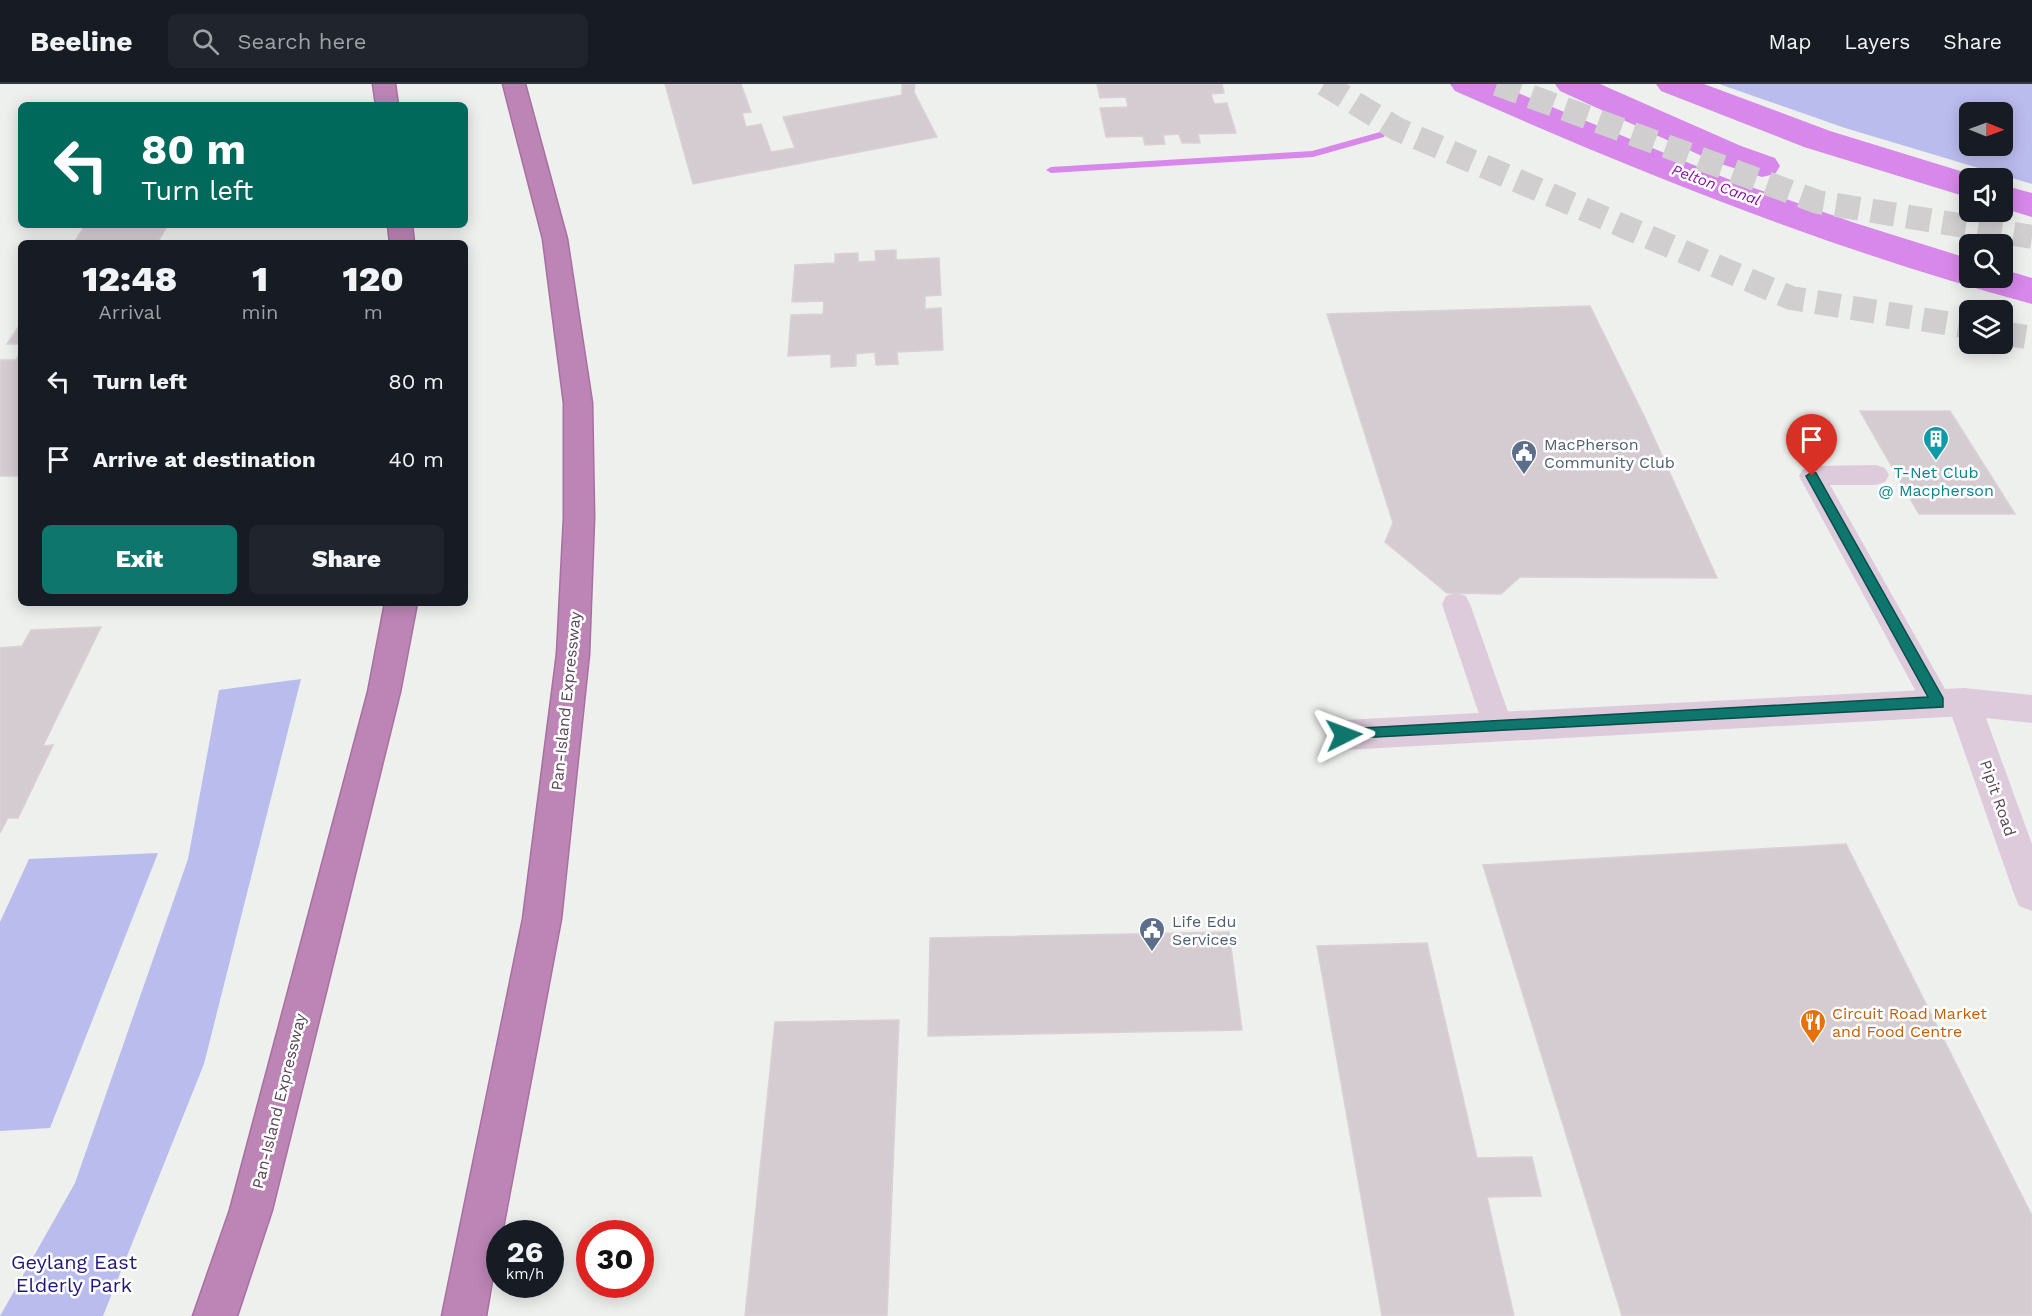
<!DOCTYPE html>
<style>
body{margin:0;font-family:"Work Sans",sans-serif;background:#20242c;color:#f1f3f6;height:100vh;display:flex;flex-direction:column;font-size:22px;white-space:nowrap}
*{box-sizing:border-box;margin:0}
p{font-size:20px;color:#9ea1a6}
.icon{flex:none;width:33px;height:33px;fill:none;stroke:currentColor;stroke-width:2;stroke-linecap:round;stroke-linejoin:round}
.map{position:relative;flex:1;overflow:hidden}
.panel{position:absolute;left:18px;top:156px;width:450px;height:366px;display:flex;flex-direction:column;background:#171b24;border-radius:9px;box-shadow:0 3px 15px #0003}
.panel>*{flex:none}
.guide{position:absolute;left:18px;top:18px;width:450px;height:126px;border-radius:9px;box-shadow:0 3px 15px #0003;background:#00695c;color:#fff;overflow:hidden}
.needle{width:39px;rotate:91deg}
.fabs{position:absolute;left:1959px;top:18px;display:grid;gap:12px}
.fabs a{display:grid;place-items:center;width:54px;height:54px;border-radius:9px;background:#171b24;box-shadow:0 3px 15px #0003;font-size:30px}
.speed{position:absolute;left:486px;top:1136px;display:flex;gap:12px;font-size:30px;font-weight:700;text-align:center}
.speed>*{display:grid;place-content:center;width:78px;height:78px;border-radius:50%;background:#171b24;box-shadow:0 3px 15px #0003;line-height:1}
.speed small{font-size:15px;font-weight:400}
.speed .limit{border:9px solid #d22;background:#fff;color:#111}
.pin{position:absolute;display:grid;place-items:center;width:51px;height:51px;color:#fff;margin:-62px -26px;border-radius:50% 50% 50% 0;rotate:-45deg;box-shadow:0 0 6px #0007}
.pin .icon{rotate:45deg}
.me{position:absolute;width:66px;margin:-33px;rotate:87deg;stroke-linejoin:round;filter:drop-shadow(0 0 4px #0008)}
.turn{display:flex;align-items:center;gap:21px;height:126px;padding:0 24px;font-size:27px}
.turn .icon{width:78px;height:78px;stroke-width:2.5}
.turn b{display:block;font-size:42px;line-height:51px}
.eta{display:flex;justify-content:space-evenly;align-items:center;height:102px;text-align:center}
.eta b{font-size:36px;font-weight:800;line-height:42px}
.button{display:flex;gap:12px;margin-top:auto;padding:12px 24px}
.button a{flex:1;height:69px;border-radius:9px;background:#0f766e;color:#fff;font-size:24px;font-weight:800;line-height:69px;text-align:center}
.button a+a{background:#20242c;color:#f1f3f6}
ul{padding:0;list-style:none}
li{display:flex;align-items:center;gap:18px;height:78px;padding:0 24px}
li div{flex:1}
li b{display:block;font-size:22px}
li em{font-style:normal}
header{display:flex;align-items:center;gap:36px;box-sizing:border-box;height:84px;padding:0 30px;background:#171b24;border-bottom:2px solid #363941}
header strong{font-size:28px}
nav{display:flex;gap:33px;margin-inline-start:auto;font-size:21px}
.search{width:420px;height:54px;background:#20242c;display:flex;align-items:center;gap:15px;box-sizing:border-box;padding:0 21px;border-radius:9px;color:#9ea1a6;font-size:22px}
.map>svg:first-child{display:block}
.green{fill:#bbbcee;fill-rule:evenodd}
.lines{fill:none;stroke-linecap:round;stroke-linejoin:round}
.stream{fill:#d788ea;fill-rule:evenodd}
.canal{fill:#d788ea;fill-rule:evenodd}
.building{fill:#d5ccd2;stroke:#d9d1d6;stroke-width:1.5}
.motorway-tunnel{stroke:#d0cecf;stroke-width:24;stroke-dasharray:24 12;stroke-linecap:butt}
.motorway-casing{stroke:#a870a1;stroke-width:3}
.service{fill:#ddcbdc;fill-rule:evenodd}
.minor{fill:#ddcbdc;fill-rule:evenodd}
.tertiary{fill:#ddcbdc;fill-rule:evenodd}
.motorway{fill:#bc85b6;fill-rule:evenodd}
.route{fill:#0f766e;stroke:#0a4d48;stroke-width:1.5}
.labels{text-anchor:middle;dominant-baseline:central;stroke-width:5;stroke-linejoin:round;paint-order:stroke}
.far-water-label{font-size:15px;font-style:italic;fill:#870da5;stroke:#fff}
.service-label{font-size:16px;fill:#4e5e75;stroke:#fff;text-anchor:start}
.culture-label{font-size:16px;fill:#0d838f;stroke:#fff}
.street-label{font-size:16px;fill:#5a4559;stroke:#fff}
.food-label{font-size:16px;fill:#c56008;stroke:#fff;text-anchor:start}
.near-park-label{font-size:20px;fill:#20177a;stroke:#fff}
</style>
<header>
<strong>Beeline</strong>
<div class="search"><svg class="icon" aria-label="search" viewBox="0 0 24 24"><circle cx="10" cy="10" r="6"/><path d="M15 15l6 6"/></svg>Search here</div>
<nav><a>Map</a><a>Layers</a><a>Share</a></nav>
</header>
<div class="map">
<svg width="2032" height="1232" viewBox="0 0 2032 1232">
<rect width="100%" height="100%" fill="#eef0ed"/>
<g class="green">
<path d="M1719,0H2032V100L1845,44ZM1970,28H2002V62H1970Z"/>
<polygon points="301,595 204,980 103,1232 0,1232 75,1099 188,775 219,606"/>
<polygon points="158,769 50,1044 0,1047 0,838 29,775"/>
</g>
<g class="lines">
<g class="stream">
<polygon points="1482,0 1493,0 1485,8 1479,8 1477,6"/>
<polygon points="1380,48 1385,51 1384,53 1313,73 1051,89 1046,86 1051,83 1312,67"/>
</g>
<g class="canal">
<path d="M1450,0H1496L1728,95L1855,139L1970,175V194H2002V185L2032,194V220C1835,167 1642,90 1455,7Z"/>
<polygon points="1555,0 1600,0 1741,62 1775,74 1780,82 1775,90 1762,93 1715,78 1560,7"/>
<polygon points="1656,0 1704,0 1830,47 1983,94 1970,94 1970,113 1957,110 1804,63 1661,7"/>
<polygon points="2002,101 2032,109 2032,133 2002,124"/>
</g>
</g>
<g class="building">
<polygon points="665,0 741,0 751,28 742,29 746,43 761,40 771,68 795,64 783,33 902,11 902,0 915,0 914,8 937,53 693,100"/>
<polygon points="1097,0 1222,0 1224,9 1211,10 1214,20 1227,19 1236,49 1198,50 1200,59 1182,59 1179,50 1163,51 1165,60 1145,61 1143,52 1106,53 1100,24 1128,23 1126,13 1100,14"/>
<polygon points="85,141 168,141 157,159 74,159"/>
<polygon points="896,166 896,176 939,174 941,211 925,212 925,225 941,224 943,266 897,268 898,280 876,281 875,268 856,270 856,282 831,283 831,270 788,272 791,231 823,230 824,217 792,218 795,181 835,179 835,170 858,169 858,178 876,177 875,167"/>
<polygon points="1590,222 1646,336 1717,494 1520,493 1501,510 1447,509 1385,458 1393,439 1327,230"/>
<polygon points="21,239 21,260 7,260"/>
<polygon points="21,268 21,392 0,392 0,276 16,276"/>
<polygon points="1860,327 1950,327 2015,430 1919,430"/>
<polygon points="101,543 43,662 53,661 18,734 8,734 0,749 0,564 22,562 31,546"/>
<polygon points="1846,760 2032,1132 2032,1232 1622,1232 1483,781"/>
<polygon points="1229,848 1242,946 928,952 930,854"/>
<polygon points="1427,859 1477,1074 1532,1073 1541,1112 1487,1113 1514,1232 1382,1232 1317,862"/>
<polygon points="899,936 887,1232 745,1232 775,938"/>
</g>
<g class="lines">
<g class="motorway-tunnel">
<polyline points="1324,0 1397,45 1791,214 1970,243"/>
<polyline points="1497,0 1818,118 2032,153"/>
<polyline points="2002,249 2032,254"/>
</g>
<defs>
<g id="motorway">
<polygon points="373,0 395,0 398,21 376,21"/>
<polygon points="503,0 525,0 567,155 592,319 594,434 589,570 561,835 502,1149 500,1149 486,1232 442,1232 523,835 557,570 564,434 564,319 543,155"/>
<polygon points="388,141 412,141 414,159 390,159"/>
<polygon points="385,519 417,519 400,608 272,1126 237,1232 193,1232 230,1126 368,608"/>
</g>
</defs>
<use href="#motorway" class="motorway-casing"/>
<g class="service">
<polygon points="1876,381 1885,384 1889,391 1885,398 1876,401 1830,401 1953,619 1949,628 1938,632 1927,628 1799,392 1803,385 1812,382"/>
<polygon points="1456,509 1466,512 1470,520 1513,642 1509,651 1498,655 1487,651 1483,642 1442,520 1446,512"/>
</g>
<polygon class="minor" points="1964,604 1976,608 1981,618 1976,628 1964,632 1344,666 1332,661 1327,651 1332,641 1344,636"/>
<polygon class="tertiary" points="1964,604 2032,611 2032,639 1986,634 2032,760 2032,827 2019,822 2014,810 1947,618 1952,608"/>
<use href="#motorway" class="motorway"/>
</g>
<polygon class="route" points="1812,388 1816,389 1943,614 1943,623 1339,655 1337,651 1344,645 1928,613 1806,392"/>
<defs>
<symbol id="building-pin" viewBox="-11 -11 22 30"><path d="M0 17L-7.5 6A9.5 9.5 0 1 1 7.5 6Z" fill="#0f9aa8" stroke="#fff"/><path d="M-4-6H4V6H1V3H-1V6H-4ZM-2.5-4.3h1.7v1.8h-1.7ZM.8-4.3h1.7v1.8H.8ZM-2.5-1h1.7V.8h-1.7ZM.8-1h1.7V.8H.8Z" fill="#fff"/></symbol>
<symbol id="civic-pin" viewBox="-11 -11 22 30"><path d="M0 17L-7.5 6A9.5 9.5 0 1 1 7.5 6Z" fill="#5c6f8a" stroke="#fff"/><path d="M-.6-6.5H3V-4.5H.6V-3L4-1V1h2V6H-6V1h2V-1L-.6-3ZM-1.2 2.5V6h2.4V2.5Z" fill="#fff"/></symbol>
<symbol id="restaurant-pin" viewBox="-11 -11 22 30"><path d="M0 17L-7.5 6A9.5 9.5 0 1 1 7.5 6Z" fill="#e8710a" stroke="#fff"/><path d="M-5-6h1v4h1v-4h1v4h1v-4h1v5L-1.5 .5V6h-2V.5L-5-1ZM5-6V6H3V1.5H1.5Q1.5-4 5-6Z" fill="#fff"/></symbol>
</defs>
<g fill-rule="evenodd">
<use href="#building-pin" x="1921" y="340" width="30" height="40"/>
<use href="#civic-pin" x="1509" y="354" width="30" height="40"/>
<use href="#civic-pin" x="1137" y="831" width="30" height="40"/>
<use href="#restaurant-pin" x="1798" y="923" width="30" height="40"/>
</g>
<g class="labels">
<g class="far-water-label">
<text transform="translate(1716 101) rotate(20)">Pelton Canal</text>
</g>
<g class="service-label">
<text x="1544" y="360">MacPherson<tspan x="1544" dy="18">Community Club</tspan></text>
<text x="1172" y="837">Life Edu<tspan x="1172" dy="18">Services</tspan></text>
</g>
<g class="culture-label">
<text x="1936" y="388">T-Net Club<tspan x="1936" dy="18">@ Macpherson</tspan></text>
</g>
<g class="street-label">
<text transform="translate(566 617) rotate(-84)">Pan-Island Expressway</text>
<text transform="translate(1998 714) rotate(71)">Pipit Road</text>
<text transform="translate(279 1017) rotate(-76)">Pan-Island Expressway</text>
</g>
<g class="food-label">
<text x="1832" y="929">Circuit Road Market<tspan x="1832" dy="18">and Food Centre</tspan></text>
</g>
<g class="near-park-label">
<text x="74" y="1178">Geylang East<tspan x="74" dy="23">Elderly Park</tspan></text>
</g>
</g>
</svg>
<div class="fabs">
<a><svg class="needle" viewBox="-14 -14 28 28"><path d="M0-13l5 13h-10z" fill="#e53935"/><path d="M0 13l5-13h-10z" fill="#9ea1a6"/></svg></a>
<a><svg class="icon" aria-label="sound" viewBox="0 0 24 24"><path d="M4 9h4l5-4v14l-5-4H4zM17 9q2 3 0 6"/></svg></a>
<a><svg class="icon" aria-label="search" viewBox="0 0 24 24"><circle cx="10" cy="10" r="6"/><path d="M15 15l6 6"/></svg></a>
<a><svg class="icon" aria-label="layers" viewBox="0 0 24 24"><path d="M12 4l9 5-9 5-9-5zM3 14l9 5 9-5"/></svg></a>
</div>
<div class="speed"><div>26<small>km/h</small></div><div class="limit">30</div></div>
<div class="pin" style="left:1812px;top:392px;background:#d93025"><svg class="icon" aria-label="arrive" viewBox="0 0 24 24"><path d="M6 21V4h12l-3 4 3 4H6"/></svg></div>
<svg class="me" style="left:1344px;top:651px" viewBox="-20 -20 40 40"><path d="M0-17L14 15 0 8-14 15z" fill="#0f766e" stroke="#fff" stroke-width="4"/></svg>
<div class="guide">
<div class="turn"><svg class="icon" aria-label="left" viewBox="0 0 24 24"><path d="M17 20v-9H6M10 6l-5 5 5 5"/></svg><div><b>80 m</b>Turn left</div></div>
</div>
<section class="panel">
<div class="eta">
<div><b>12:48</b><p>Arrival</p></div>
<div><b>1</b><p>min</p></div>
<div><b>120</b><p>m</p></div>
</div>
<ul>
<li><svg class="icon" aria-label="left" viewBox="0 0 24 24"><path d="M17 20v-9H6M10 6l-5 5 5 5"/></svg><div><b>Turn left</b></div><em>80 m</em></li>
<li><svg class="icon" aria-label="arrive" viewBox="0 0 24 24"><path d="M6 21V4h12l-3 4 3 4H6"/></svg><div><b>Arrive at destination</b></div><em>40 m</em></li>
</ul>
<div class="button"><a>Exit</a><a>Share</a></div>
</section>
</div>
